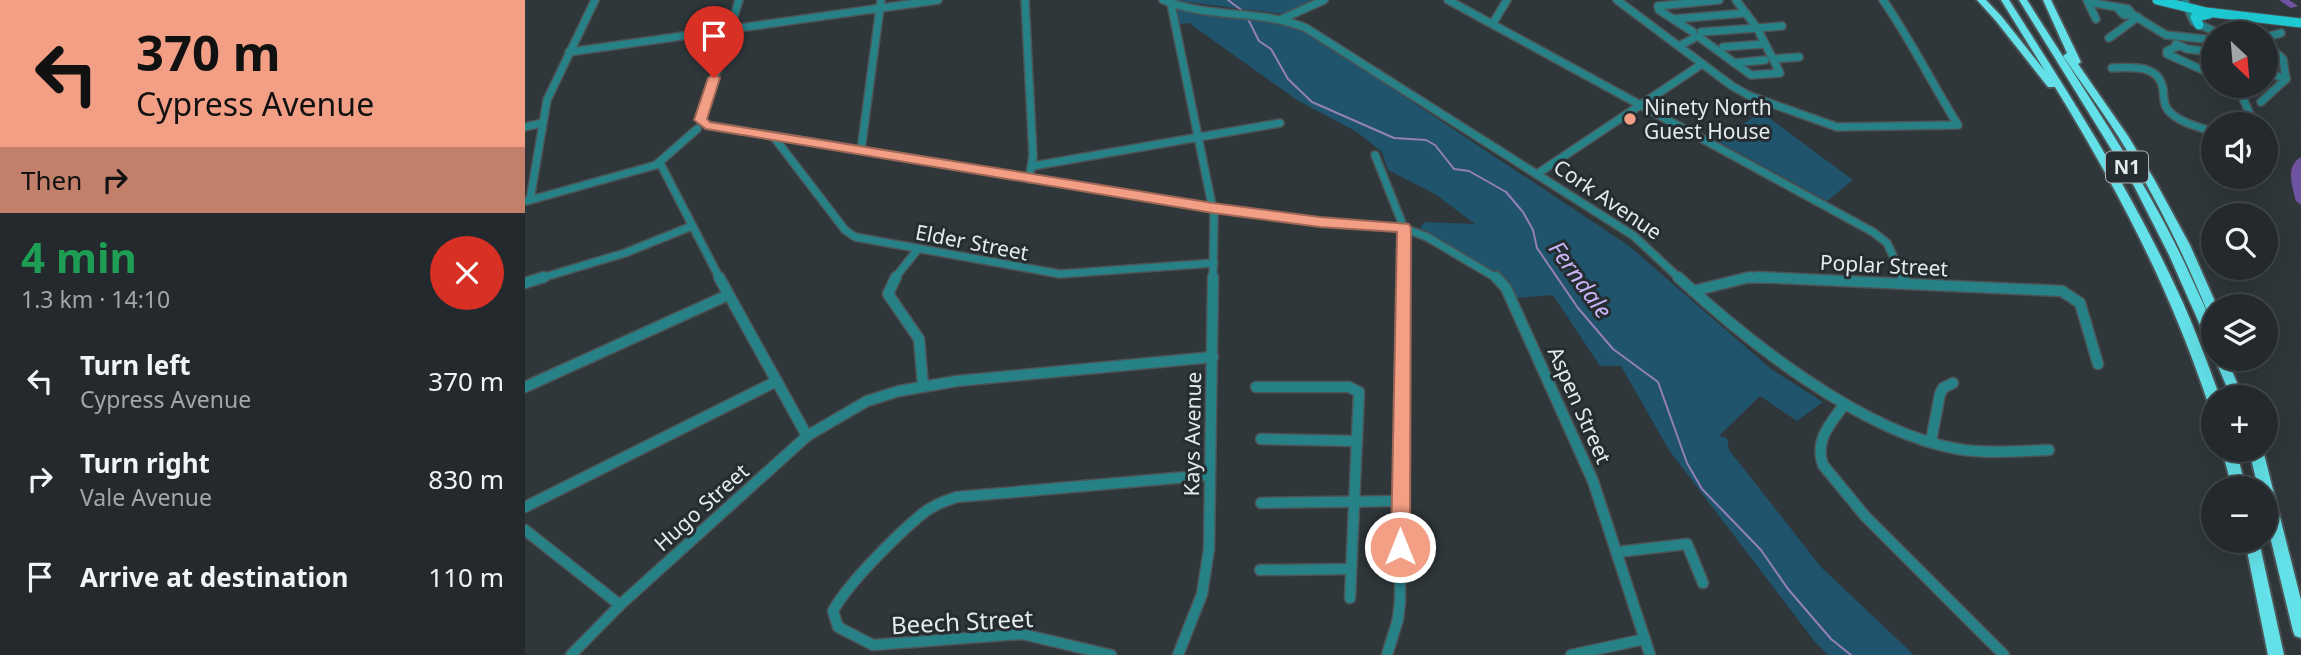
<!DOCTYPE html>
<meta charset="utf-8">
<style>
body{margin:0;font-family:"Noto Sans",sans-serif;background:#2b3134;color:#f1f3f6;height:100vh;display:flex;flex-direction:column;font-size:26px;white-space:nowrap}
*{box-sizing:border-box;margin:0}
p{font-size:23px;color:#a3a6a9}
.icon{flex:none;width:38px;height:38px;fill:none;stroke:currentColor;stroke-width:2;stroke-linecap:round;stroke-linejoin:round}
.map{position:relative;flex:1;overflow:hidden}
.details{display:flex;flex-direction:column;background:#23292c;width:525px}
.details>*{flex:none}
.top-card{background:#f39f85;color:#111;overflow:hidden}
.needle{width:46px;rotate:154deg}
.tools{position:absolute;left:1676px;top:21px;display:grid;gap:14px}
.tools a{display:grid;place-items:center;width:77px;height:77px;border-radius:50%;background:#23292c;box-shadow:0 7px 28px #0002,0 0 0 2px #404548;font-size:35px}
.pin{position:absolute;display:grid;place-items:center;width:60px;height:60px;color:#fff;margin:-72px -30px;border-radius:50% 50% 50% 0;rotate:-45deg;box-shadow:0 0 7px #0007}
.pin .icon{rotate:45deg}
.me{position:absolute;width:77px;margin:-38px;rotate:0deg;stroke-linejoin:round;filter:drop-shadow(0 0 5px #0008)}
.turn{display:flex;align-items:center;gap:24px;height:147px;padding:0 21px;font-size:32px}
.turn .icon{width:91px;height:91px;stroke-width:2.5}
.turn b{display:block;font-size:49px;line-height:60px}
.then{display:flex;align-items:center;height:66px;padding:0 21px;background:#0003;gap:14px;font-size:26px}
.round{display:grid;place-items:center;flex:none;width:74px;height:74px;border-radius:37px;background:#2b3134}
.overview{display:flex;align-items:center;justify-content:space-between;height:119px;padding:0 21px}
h1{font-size:42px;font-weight:700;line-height:52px;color:#1e9e55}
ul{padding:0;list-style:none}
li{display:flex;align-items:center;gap:21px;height:98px;padding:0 21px}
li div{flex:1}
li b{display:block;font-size:26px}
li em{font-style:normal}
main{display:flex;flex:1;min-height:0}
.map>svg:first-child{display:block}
.green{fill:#20536c}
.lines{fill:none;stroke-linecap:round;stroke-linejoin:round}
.stream{stroke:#9480b9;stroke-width:2}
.river{fill:#7153a3;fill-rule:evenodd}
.minor-far1-casing{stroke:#4c5457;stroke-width:10}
.minor-casing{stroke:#4c5457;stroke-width:13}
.major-casing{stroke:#4c5457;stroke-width:11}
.highway-casing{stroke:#4c5457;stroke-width:4}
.minor-far1{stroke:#278288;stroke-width:7}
.minor{stroke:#278288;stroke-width:10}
.major{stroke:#1dc9d3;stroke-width:9}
.highway{fill:#63e0e8;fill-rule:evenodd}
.route{fill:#f39f85;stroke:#9e6756;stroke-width:2}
.poi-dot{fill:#f39f85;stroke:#252d31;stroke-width:2.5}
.labels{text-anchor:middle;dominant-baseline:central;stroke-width:6;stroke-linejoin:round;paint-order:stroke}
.shield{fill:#252d31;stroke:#abb1b5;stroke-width:2}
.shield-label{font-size:19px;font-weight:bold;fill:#e5eaed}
.poi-label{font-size:21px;fill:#e5eaed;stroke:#252d31;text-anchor:start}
.street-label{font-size:21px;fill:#e5eaed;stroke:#252d31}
.water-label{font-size:23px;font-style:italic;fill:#cab5f6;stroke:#252d31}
.near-street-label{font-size:24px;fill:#e5eaed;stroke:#252d31}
</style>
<main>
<section class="details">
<div class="top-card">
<div class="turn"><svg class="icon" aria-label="left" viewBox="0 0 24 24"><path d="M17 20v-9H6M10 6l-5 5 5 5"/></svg><div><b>370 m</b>Cypress Avenue</div></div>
<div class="then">Then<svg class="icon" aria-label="right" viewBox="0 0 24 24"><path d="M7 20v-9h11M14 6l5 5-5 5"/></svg></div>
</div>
<div class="overview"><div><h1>4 min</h1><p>1.3 km · 14:10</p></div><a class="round" style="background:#d93025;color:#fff"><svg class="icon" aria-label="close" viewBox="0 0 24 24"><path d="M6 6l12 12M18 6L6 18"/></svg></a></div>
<ul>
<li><svg class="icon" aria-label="left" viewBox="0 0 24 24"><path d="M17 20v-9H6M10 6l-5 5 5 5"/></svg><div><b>Turn left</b><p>Cypress Avenue</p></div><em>370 m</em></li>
<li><svg class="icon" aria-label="right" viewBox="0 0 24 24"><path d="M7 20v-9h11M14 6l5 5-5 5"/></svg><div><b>Turn right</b><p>Vale Avenue</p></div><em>830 m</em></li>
<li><svg class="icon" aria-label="arrive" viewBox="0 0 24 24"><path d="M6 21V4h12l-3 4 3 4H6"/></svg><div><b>Arrive at destination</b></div><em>110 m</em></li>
</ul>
</section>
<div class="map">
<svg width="1776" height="655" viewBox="0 0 1776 655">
<rect width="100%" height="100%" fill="#2f373b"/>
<g class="green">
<polygon points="645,0 791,0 758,14"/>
<polygon points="649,9 753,21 775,27 1104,246 1246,369 1298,402 1272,421 1235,396 1194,436 1202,438 1204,450 1296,567 1389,655 1303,655 1290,642 1144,450 1096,366 1075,366 1028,295 991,298 983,280 895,228 899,222 950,224 910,194 863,170 857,152 832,132 772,100 664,23 653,24"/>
<polygon points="1236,112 1328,180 1302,201 1192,141"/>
</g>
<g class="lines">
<g class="stream">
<polyline points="703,0 719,12"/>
<polyline points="722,17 734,41 746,49 763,79 787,102 869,138 901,140 910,145 929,169 944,171 981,192 998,212 1008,230 1012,248 1053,308 1088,349 1133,382 1162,463 1177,489 1236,550 1263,589 1306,639 1326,655"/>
</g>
<g class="river">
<polygon points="1754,0 1764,0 1773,6 1766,8"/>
<path d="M1776,157V205L1771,201C1767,186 1760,166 1776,157Z"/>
</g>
<defs>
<g id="minor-far1">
<polyline points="500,0 508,156 504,179"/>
<path d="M638,0C684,19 735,9 781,28L1109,236L1155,279"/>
<polyline points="923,0 1348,232 1362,243 1379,279"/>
<path d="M1092,0L1207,86L1225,96L1312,127L1433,125C1407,84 1386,40 1358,0"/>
<polyline points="1211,0 1232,28 1257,26"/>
<polyline points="1562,0 1571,19"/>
<polyline points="1563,2 1603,9 1608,15 1599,15 1594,10"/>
<polyline points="1660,2 1669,22 1693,33"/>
<polyline points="646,4 689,215 688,279"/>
<polyline points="1608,15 1641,35 1689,40"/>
<polyline points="757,19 799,0"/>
<polyline points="1148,19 1221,13"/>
<polyline points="968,23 982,0"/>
<polyline points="1168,32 1134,10 1133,6 1194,0"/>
<polyline points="1174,37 1226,75 1255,73 1232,28 1176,32"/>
<polyline points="1741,37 1756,33"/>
<polyline points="1584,38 1613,17"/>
<polyline points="1651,44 1662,49 1689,52"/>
<polyline points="1154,46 1171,37"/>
<polyline points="1653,46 1642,51 1642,54 1689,75"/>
<polyline points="1198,47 1240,44"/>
<polyline points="44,52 413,0"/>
<polyline points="1248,59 1274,57"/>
<polyline points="1209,63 1240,60"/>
<path d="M1587,68C1606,67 1634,64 1638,89C1639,97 1638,104 1643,110C1654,123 1674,127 1689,132"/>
<polyline points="1741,72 1761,79"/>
<polyline points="1725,86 1718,98 1726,117 1725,124"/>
<polyline points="1736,102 1761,79 1758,59 1741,44"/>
<polyline points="176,123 214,0"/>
<polyline points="181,125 688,208 795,222 879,228 902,237 973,279"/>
<polyline points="0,127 17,123"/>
<polyline points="248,136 320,230 330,237 535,274 689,263"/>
<polyline points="336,150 356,0"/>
<polyline points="850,155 879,228 878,279"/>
<polyline points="135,163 195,279"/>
<polyline points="508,166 755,123"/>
<polyline points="1012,174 1177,64"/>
<polyline points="5,200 22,100 70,0"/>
<polyline points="2,201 131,165 172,129"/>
<polyline points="13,279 100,253 167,226"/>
<polyline points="369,279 393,249"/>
<polyline points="1218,279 1270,279"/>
</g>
<g id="minor">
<polyline points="194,277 282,436"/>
<polyline points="371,277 363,294 394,339 398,386"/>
<polyline points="971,277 981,288 1068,481 1125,655"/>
<path d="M1153,277C1223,342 1338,433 1433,449C1463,454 1494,451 1524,450"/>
<polyline points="1231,277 1537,291 1555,303 1573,364"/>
<polyline points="1378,277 1381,284"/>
<polyline points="0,283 19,277"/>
<polyline points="1168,291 1225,277"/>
<polyline points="0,387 203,295"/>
<polyline points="731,387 824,387 834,392 825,598"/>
<path d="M1319,405C1305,424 1289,441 1298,465L1340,516L1479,655"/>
<polyline points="736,439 832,441"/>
<polyline points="1406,441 1415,394 1418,388 1428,383"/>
<polyline points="736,503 875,501"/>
<polyline points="0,507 252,381"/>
<polyline points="0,530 95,605"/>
<polyline points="1092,552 1162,544 1178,583"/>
<polyline points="735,570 825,569"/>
<polyline points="46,655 95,605 282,436 342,401 374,391 432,381 688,357"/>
<path d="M586,655L497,634L348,645L313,627L308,611C323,583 372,535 397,514C408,505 419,501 432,497L685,475"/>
<polyline points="653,655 677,594 684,549 688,277"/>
<polyline points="862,655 873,619 875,601 878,277"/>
<polyline points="1046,655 1120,639"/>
</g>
<g id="major">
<polyline points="1632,0 1681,12 1776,23"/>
<polyline points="1674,25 1670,17 1684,14"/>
</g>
<g id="highway">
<path d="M1452,0H1461L1477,17L1520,71L1476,0H1484C1545,95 1606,190 1653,292C1669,326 1682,362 1695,397H1689V405L1684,404L1682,400C1644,287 1592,188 1530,87H1523L1471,21Z"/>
<path d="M1494,0H1502C1559,91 1622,179 1666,277C1677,302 1689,320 1689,348L1683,343L1644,255L1609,186Z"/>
<path d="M1518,0H1526L1556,62L1553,64L1603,136L1629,179L1665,245L1692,306H1689V317L1683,313C1658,252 1628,192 1593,136C1576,109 1556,83 1538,56L1542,53Z"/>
<polygon points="1690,359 1702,359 1718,397 1706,397"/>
<polygon points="1697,450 1711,450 1721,488 1707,488"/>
<polygon points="1724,450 1738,450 1776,600 1776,638 1770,636 1768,631 1741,520 1741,488 1733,488"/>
<polygon points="1720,541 1734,541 1759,655 1743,655"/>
</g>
</defs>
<use href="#minor-far1" class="minor-far1-casing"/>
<use href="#minor" class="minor-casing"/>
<use href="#major" class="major-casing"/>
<use href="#highway" class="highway-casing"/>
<use href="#minor-far1" class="minor-far1"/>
<use href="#minor" class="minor"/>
<use href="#major" class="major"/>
<use href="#highway" class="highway"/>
</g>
<polygon class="route" points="189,74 195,78 182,119 185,122 688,203 795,217 884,224 886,228 885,547 882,553 875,556 869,553 866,547 872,232 795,227 688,213 181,129 169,120 183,78"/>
<circle class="poi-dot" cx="1105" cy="119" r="7"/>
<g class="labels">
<rect class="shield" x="1581" y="151.5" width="42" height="31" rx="5"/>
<g class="shield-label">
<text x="1602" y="167">N1</text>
</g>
<g class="poi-label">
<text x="1119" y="107">Ninety North<tspan x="1119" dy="24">Guest House</tspan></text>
</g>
<g class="street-label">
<text transform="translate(1083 199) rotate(34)">Cork Avenue</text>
<text transform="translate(447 242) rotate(11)">Elder Street</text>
<text transform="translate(1359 265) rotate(3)">Poplar Street</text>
<text transform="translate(1055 405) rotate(66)">Aspen Street</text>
<text transform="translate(667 434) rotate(-89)">Kays Avenue</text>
<text transform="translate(176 507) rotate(-42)">Hugo Street</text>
</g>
<g class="water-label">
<text transform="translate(1056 279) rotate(54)">Ferndale</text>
</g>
<g class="near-street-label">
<text transform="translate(437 621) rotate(-3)">Beech Street</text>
</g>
</g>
</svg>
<div class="tools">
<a><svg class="needle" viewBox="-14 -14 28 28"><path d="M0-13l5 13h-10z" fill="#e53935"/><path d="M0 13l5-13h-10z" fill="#a3a6a9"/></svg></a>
<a><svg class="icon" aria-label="sound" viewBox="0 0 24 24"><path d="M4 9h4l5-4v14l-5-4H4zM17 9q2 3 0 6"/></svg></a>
<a><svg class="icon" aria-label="search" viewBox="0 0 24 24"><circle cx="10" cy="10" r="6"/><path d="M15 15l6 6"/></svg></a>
<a><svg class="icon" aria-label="layers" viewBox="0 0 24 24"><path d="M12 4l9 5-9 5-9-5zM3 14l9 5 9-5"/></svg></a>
<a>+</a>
<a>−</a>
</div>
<div class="pin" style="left:189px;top:78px;background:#d93025"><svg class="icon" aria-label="arrive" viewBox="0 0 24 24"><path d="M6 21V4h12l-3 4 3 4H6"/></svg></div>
<svg class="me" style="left:875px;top:547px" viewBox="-20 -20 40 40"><circle r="17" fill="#f39f85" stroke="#fff" stroke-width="3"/><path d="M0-11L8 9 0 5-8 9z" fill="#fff"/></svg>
</div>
</main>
